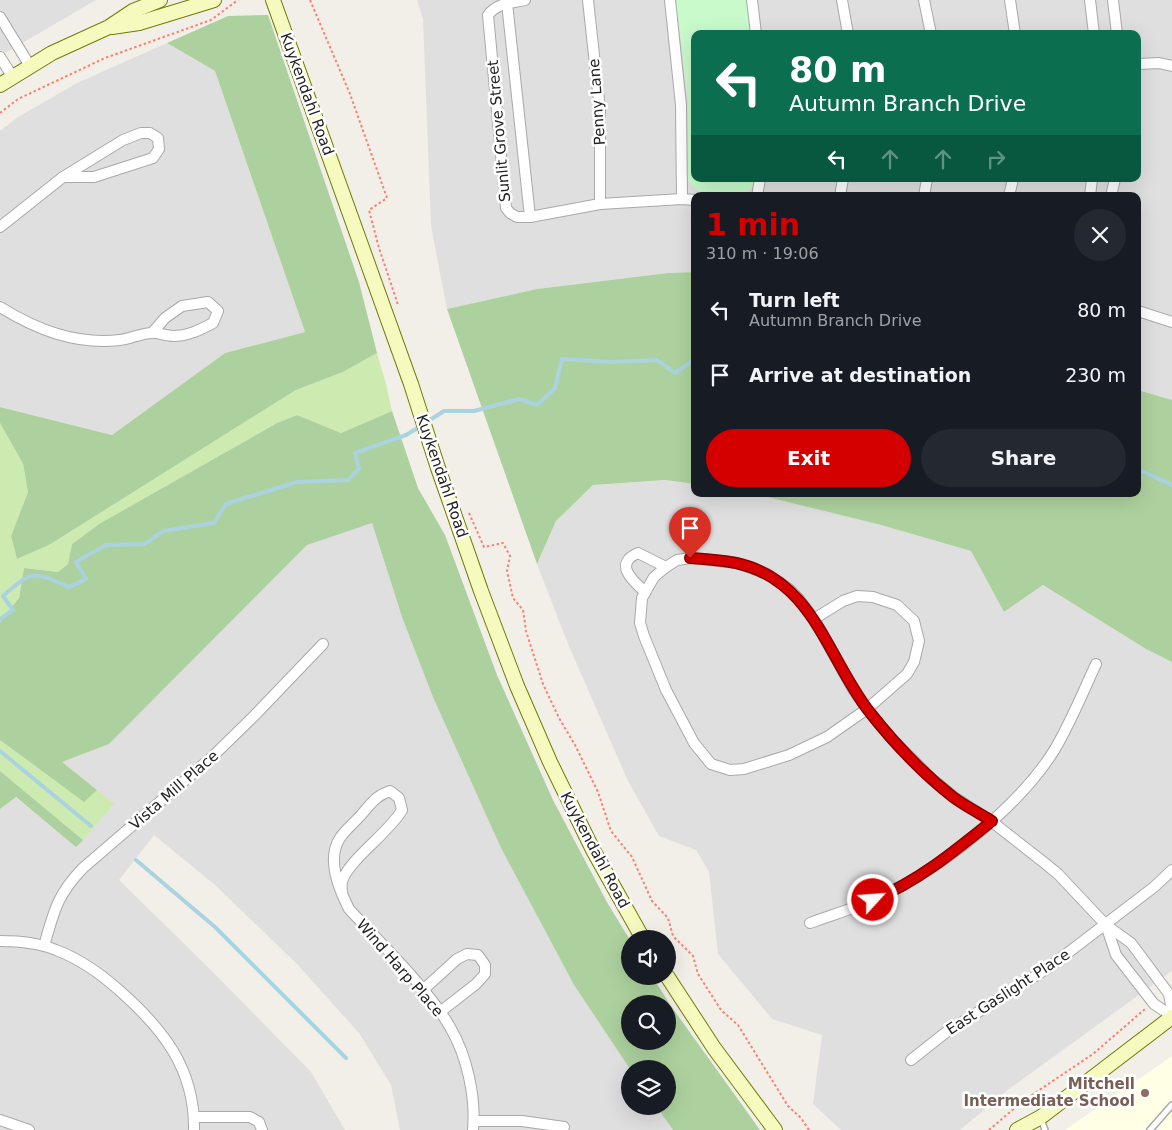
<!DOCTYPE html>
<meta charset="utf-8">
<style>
body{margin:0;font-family:"DejaVu Sans",sans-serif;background:#242831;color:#f1f3f6;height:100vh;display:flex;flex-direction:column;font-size:19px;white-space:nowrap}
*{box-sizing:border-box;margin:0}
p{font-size:16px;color:#9ea1a6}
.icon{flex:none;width:28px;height:28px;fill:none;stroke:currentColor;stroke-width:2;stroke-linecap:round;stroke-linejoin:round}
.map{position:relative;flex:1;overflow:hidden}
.panel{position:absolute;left:691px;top:192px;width:450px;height:305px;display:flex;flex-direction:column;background:#171b24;border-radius:10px;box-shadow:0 5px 20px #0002}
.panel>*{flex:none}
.banner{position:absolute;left:691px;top:30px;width:450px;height:152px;border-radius:10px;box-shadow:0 5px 20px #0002;background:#0b6e4f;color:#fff;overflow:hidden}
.controls{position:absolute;left:621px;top:930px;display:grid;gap:10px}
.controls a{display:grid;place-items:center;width:55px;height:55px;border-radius:50%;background:#171b24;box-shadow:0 5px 20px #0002;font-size:25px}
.pin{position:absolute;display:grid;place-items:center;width:42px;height:42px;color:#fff;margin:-51px -21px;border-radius:50% 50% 50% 0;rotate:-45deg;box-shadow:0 0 5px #0007}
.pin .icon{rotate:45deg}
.me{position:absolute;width:55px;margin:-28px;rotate:64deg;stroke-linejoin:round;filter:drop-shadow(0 0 4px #0008)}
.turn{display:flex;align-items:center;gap:18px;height:105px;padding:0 15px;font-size:22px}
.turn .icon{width:65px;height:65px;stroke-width:2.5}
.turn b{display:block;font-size:35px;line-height:42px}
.lanes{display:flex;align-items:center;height:48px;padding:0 15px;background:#0003;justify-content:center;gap:25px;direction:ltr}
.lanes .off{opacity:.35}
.round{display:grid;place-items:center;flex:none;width:52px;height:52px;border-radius:26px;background:#242831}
.head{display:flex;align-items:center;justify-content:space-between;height:85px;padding:0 15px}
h1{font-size:30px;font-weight:800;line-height:38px;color:#d40000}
.button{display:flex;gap:10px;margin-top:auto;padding:10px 15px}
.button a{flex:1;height:58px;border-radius:30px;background:#d40000;color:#fff;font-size:20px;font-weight:800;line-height:58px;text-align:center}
.button a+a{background:#242831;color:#f1f3f6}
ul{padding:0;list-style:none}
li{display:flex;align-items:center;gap:15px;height:65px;padding:0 15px}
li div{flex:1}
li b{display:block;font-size:19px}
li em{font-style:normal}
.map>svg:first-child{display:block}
.residential{fill:#e0dfdf;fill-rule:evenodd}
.education{fill:#ffffe5}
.grass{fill:#cdebb0}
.forest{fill:#add19e;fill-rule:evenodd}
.park{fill:#c8facc}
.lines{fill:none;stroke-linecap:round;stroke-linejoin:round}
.stream{stroke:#aad3df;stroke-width:4}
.lane-casing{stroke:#a9a9a9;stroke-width:8}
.street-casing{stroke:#a9a9a9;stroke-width:12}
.secondary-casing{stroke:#707d05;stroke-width:16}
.path{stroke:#fa8072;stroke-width:2;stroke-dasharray:2.5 2.5;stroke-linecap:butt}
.lane{stroke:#fff;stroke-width:5}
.street{stroke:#fff;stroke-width:10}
.secondary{stroke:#f7fabf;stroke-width:14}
.route-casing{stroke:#8a0000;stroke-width:12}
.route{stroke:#d40000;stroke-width:9}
.education-dot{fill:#8d6e63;stroke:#fff;stroke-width:2}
.labels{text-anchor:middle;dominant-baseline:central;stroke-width:5;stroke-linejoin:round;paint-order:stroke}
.street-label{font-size:15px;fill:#222;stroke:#fff}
.education-label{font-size:15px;font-weight:bold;fill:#785e54;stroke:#fff;text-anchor:end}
</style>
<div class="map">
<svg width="1172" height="1130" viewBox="0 0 1172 1130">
<rect width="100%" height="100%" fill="#f2efe9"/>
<g class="residential">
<polygon points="0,0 96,0 0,56"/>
<path d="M417,0H1172V400L1138,390V196H695V272L668,273L537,289L447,309L431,226L423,19ZM695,34H1138V179H695Z"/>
<polygon points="167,43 215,71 305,332 225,353 112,435 0,407 0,131 18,117 77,83"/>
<polygon points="665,480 695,484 695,494 755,494 881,525 971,551 1004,612 1043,585 1146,649 1172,662 1172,971 1009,1089 960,1130 841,1130 813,1104 822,1035 772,1019 718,954 709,872 696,850 659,836 628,781 568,644 537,564 556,521 593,485"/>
<polygon points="372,523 402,617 501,848 574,985 630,1069 630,1106 656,1106 673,1130 400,1130 391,1085 359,1033 297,964 215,885 154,835 119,880 211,970 311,1072 345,1130 0,1130 0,809 15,797 77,847 62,762 109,744 307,544"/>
</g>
<polygon class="education" points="1172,1056 1172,1130 1065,1130"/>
<g class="grass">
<polygon points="377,353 386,384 392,411 341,433 297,415 277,423 99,524 72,544 68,564 58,572 24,568 19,598 0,622 0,423 23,464 28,492 11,536 17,559 49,545 296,390 343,372"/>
<polygon points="0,740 83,801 97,790 114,804 83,840 0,771"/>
</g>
<g class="forest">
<polygon points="268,15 359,282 377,353 343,372 296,390 49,545 17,559 11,536 28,492 23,464 0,423 0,407 112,435 225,353 305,332 215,71 167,43 228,16"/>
<polygon points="695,272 695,484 665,480 593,485 556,521 537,564 447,309 537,289 668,273"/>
<polygon points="1138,390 1172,400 1172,662 1146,649 1043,585 1004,612 971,551 881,525 755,494 1138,494"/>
<path d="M392,411L418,488L445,535L497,675L553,800L608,904L630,940V976H652L671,1006L760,1130H673L656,1106H668V1069H630L574,985L501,848L433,697L402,617L372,523L307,545L109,744L62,762L97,790L84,802L0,740V622L19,598L24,568L58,572L68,564L72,544L99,524L277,423L297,415L341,433ZM630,1004H668V1041H630Z"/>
<polygon points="0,771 83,840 76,847 16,797 0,809"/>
</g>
<polygon class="park" points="676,0 747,0 751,34 695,34 695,179 754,179 752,188 744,194 698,191 688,181 688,101"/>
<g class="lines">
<g class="stream">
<polyline points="427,422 444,411 474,411 519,399 537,405 555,388 562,359 612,362 657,360 675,373 695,359"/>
<polyline points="1138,469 1172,485"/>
<path d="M0,619L13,610L3,596C33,570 33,571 69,587L86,579L76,562L106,545L145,544L163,531L214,523L226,504L297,482L348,480L359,469L355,453L406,435L421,426"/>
<polyline points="0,751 91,826"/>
<polyline points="136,860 215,927 346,1058"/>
</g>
<defs>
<g id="lane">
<polyline points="1041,1119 1045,1130"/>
<polyline points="1150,1130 1172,1105"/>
</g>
<g id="street">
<path d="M525,0C511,3 497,3 488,15L506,208L510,213L517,217H530L600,204L682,199L695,200"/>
<polyline points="588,0 600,110 600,204"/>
<polyline points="670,0 681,105 682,199"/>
<polyline points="752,0 756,34"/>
<polyline points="842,0 848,34"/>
<polyline points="924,0 931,34"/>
<polyline points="1010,0 1015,34"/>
<polyline points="1090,0 1094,34"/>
<polyline points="1113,0 1117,34"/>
<polyline points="507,3 530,217"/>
<polyline points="0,17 30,66"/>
<polyline points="0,57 12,76"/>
<polyline points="1138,64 1159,63 1172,66"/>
<polygon points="141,133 150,133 158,138 159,149 153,158 94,177 63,177 123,140"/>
<polyline points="757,196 760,179"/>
<polyline points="840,196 843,179"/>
<polyline points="924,196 927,179"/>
<polyline points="1009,196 1013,179"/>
<polyline points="1090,196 1092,179"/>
<polyline points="1111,196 1115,179"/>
<polyline points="0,227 63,177"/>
<path d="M0,307C37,330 76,345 120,340C131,339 143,332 154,333C160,333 166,336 173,336C188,336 200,330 213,323L218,311L208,302L182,306L165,318L153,332"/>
<polyline points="1138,311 1172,322"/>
<path d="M645,592C633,581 613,564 638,553L666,567"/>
<polyline points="814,619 843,601 857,596 873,597 897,605 914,621 919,641 914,662 907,674 867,709 827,737 789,755 744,769 730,770 711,764 694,743 666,690 644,636 640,623 642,598 654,577 666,567 677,560 691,558 737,563 767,574 789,589 798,598 814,619 853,689 867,709 890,737 932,779 954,797 991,821 1042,861 1058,874 1106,925 1131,943 1169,994 1172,1011"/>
<path d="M342,894C342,890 341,885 342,882C347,861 390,832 402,810L399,798L390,791C375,796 371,804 361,815C354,823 345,830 340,838C326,859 339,889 349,909C381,944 426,986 450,1027C467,1056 476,1097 473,1130"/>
<path d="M810,923C834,914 860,907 884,895C944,866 1020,806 1055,749C1071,722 1083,692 1096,664"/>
<polyline points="1106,925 1116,955 1154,1004 1172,1016"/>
<path d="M0,941C19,941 39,943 56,950C80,959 101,974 120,991C163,1029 195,1069 194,1130"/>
<path d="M44,946C54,911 57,895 83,868L212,757L255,715L323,644"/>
<polyline points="423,990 457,959 467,954 478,955 485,965 485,974 476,984 440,1012"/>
<polyline points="911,1060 945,1033 1048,968 1154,887 1172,870"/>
<polyline points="194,1117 250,1117 259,1122 262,1130"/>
<polyline points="0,1120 29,1130"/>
<polyline points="474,1121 522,1121 564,1127"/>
</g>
<g id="secondary">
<polyline points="273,0 411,384 438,468 481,591 517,686 550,762 593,850 643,939"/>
<polyline points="112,27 139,23 214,0"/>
<polyline points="0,85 52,53 109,27 133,11 160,0"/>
<polyline points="667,976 714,1048 775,1130"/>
<polyline points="1017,1130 1041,1117 1172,1017"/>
</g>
</defs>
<use href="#lane" class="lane-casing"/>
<use href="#street" class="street-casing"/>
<use href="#secondary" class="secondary-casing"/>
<g class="path">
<polyline points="310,0 350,94 387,198 369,210 379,248 398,305"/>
<polyline points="0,113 18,99 105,58 211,20 238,0"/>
<polyline points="469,513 484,547 503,543 510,556 507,571 513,598 523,610 526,631 543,684 559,718 575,745 598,792 611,831 632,857 652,901 668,918 673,936 693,956 698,974 721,1010 738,1025 788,1106 801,1118 809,1130"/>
<polyline points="989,1130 1023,1101 1093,1054 1145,1009"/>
</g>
<use href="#lane" class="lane"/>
<use href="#street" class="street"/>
<use href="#secondary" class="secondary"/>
</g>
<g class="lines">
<defs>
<path id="route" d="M690,558C706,559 721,560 736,563C812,579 827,656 868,710C893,742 921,772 953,797C965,806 979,813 992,821C955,851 917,882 873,900"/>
</defs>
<use href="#route" class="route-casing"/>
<use href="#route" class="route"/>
</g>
<circle class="education-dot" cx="1145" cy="1093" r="5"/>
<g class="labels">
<g class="street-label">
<text transform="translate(307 94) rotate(70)">Kuykendahl Road</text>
<text transform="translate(597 102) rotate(-94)">Penny Lane</text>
<text transform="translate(499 131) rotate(-95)">Sunlit Grove Street</text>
<text transform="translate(442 476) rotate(71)">Kuykendahl Road</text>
<text transform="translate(174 790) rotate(-41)">Vista Mill Place</text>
<text transform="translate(595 850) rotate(62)">Kuykendahl Road</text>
<text transform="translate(400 968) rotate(49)">Wind Harp Place</text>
<text transform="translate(1008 992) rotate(-33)">East Gaslight Place</text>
</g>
<g class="education-label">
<text x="1135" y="1084">Mitchell<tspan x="1135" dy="17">Intermediate School</tspan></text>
</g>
</g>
</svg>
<div class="controls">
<a><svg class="icon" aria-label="sound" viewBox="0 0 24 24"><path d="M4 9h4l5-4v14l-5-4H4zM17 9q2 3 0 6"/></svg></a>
<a><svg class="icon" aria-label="search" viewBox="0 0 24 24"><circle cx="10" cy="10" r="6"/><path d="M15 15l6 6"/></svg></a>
<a><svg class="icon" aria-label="layers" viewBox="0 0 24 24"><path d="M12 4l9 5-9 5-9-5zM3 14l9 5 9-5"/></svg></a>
</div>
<div class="pin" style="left:690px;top:558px;background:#d93025"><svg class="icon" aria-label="arrive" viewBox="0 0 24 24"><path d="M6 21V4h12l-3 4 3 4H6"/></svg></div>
<svg class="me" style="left:873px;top:900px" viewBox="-20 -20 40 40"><circle r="17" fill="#d40000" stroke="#fff" stroke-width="3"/><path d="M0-11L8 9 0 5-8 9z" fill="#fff"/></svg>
<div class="banner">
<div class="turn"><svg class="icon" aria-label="left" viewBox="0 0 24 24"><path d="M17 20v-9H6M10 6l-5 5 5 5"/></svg><div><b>80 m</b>Autumn Branch Drive</div></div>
<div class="lanes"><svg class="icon" aria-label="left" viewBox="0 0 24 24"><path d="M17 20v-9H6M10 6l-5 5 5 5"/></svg><svg class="icon off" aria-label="ahead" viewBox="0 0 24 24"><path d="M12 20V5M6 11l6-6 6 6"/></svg><svg class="icon off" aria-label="ahead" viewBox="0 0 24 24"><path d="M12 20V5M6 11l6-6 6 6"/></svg><svg class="icon off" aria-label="right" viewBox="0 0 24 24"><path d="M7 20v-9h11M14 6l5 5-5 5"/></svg></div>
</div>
<section class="panel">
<div class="head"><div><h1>1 min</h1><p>310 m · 19:06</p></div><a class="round"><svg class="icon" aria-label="close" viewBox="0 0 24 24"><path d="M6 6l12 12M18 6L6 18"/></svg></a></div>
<ul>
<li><svg class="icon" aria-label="left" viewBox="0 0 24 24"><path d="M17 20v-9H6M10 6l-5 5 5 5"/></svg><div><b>Turn left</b><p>Autumn Branch Drive</p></div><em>80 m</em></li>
<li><svg class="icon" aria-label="arrive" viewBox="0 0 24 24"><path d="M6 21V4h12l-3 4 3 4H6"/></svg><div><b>Arrive at destination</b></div><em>230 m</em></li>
</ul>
<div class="button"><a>Exit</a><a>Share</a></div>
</section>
</div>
